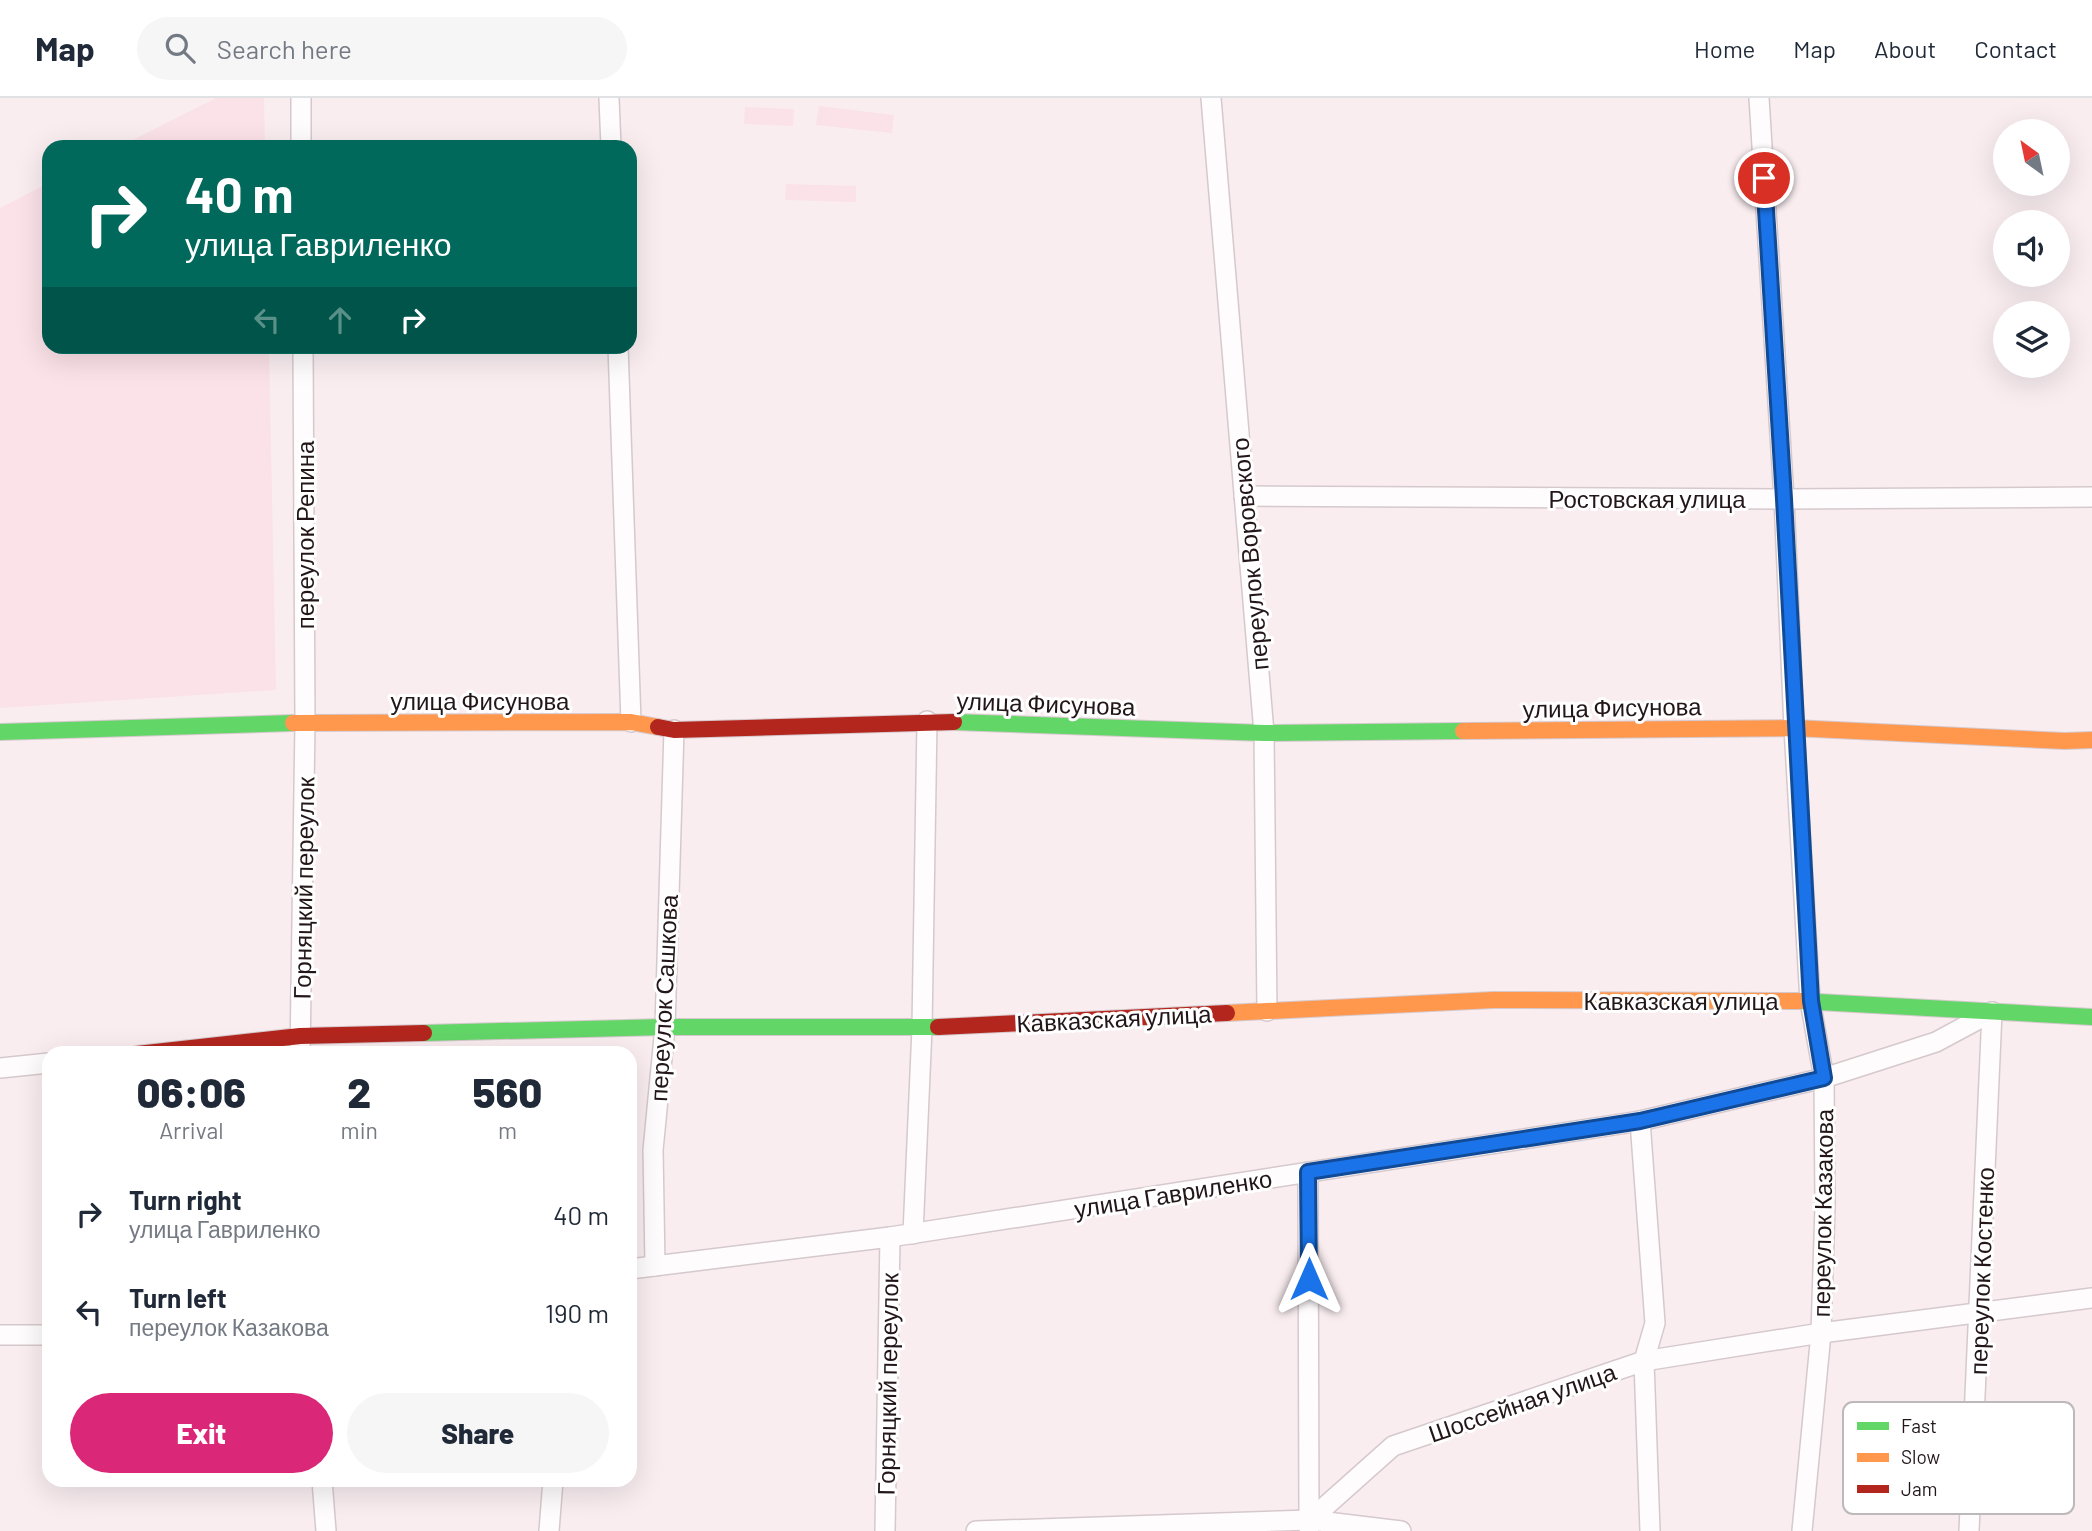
<!DOCTYPE html>
<meta charset="utf-8">
<style>
body{margin:0;font-family:Barlow,sans-serif;background:#f6f6f7;color:#1f2937;height:100vh;display:flex;flex-direction:column;font-size:26px;white-space:nowrap}
*{box-sizing:border-box;margin:0}
p{font-size:23px;color:#747a83}
.icon{flex:none;width:38px;height:38px;fill:none;stroke:currentColor;stroke-width:2;stroke-linecap:round;stroke-linejoin:round}
.map{position:relative;flex:1;overflow:hidden}
.panel{position:absolute;left:42px;top:948px;width:595px;height:441px;display:flex;flex-direction:column;background:#fff;border-radius:21px;box-shadow:0 7px 28px #0002}
.panel>*{flex:none}
.top-card{position:absolute;left:42px;top:42px;width:595px;height:214px;border-radius:21px;box-shadow:0 7px 28px #0002;background:#00695c;color:#fff;overflow:hidden}
.needle{width:46px;rotate:327deg}
.controls{position:absolute;left:1993px;top:21px;display:grid;gap:14px}
.controls a{display:grid;place-items:center;width:77px;height:77px;border-radius:50%;background:#fff;box-shadow:0 7px 28px #0002;font-size:35px}
.pin{position:absolute;display:grid;place-items:center;width:60px;height:60px;color:#fff;margin:-30px;border:4px solid #fff;border-radius:50%;box-shadow:0 2px 7px #0007}
.me{position:absolute;width:77px;margin:-38px;rotate:0deg;stroke-linejoin:round;filter:drop-shadow(0 0 5px #0008)}
.turn{display:flex;align-items:center;gap:24px;height:147px;padding:0 28px;font-size:32px}
.turn .icon{width:91px;height:91px;stroke-width:2.5}
.turn b{display:block;font-size:49px;line-height:60px}
.lanes{display:flex;align-items:center;height:66px;padding:0 28px;background:#0003;justify-content:center;gap:35px;direction:ltr}
.lanes .off{opacity:.35}
.eta{display:flex;justify-content:space-evenly;align-items:center;height:119px;text-align:center}
.eta b{font-size:42px;font-weight:800;line-height:49px}
.cta{display:flex;gap:14px;margin-top:auto;padding:14px 28px}
.cta a{flex:1;height:80px;border-radius:42px;background:#db2777;color:#fff;font-size:28px;font-weight:800;line-height:80px;text-align:center}
.cta a+a{background:#f6f6f7;color:#1f2937}
ul{padding:0;list-style:none}
li{display:flex;align-items:center;gap:21px;height:98px;padding:0 28px}
li div{flex:1}
li b{display:block;font-size:26px}
li em{font-style:normal}
header{display:flex;align-items:center;gap:42px;box-sizing:border-box;height:98px;padding:0 35px;background:#fff;border-bottom:2px solid #e0e1e3}
header strong{font-size:33px}
nav{display:flex;gap:38px;margin-inline-start:auto;font-size:24px}
.search{width:490px;height:63px;background:#f6f6f7;display:flex;align-items:center;gap:18px;box-sizing:border-box;padding:0 24px;border-radius:38px;color:#747a83;font-size:26px}
.map>svg:first-child{display:block}
.built{fill:#fbe1e8}
.lines{fill:none;stroke-linecap:round;stroke-linejoin:round}
.street-casing{stroke:#d6c9cd;stroke-width:22}
.fast-casing{stroke:#d6c9cd;stroke-width:18}
.slow-casing{stroke:#d6c9cd;stroke-width:18}
.jam-casing{stroke:#d6c9cd;stroke-width:18}
.street{stroke:#fefcfd;stroke-width:19}
.fast{stroke:#63d668;stroke-width:16}
.slow{stroke:#ff974d;stroke-width:16}
.jam{stroke:#b3261e;stroke-width:16}
.route-casing{stroke:#114b97;stroke-width:18}
.route{stroke:#1a73e8;stroke-width:12}
.labels{text-anchor:middle;dominant-baseline:central;stroke-width:6;stroke-linejoin:round;paint-order:stroke}
.street-label{font-size:24px;fill:#221619;stroke:#fff}
.key{fill:#fff;stroke:#bdb9ba;stroke-width:2}
.key-label{font-size:19px;fill:#221619}
</style>
<header>
<strong>Map</strong>
<div class="search"><svg class="icon" aria-label="search" viewBox="0 0 24 24"><circle cx="10" cy="10" r="6"/><path d="M15 15l6 6"/></svg>Search here</div>
<nav><a>Home</a><a>Map</a><a>About</a><a>Contact</a></nav>
</header>
<div class="map">
<svg width="2092" height="1433" viewBox="0 0 2092 1433">
<rect width="100%" height="100%" fill="#f9edf0"/>
<g class="built">
<polygon points="216,0 264,0 265,49 119,49"/>
<polygon points="819,8 894,17 892,35 816,27"/>
<polygon points="745,9 794,11 793,28 744,26"/>
<polygon points="49,85 49,248 269,249 276,592 0,610 0,110"/>
<polygon points="786,86 856,88 856,104 785,102"/>
</g>
<g class="lines">
<defs>
<g id="street">
<polyline points="301,0 301,49"/>
<polyline points="609,0 611,49"/>
<polyline points="1211,0 1264,635 1267,913"/>
<polyline points="1759,0 1784,401 1794,630 1810,903 1824,980 1825,1108 1821,1235 1802,1433"/>
<polyline points="618,248 631,624"/>
<polyline points="1244,398 1784,401 2092,399"/>
<polyline points="300,956 305,625 303,248"/>
<polyline points="0,970 49,965"/>
<polyline points="1640,1023 1655,1225 1644,1263 1650,1433"/>
<polyline points="1308,1074 1309,1430"/>
<polyline points="913,1136 922,930 927,623"/>
<polyline points="655,1168 653,1052 665,929 674,632"/>
<polyline points="630,1171 890,1139 1640,1023 1824,980 1936,944 1992,914"/>
<polyline points="0,1237 49,1237"/>
<polyline points="322,1382 326,1433"/>
<polyline points="1310,1422 1393,1348 1644,1263 1821,1235 2092,1200"/>
<polyline points="549,1433 553,1382"/>
<polyline points="885,1433 890,1139"/>
<polyline points="976,1433 1310,1422 1401,1433"/>
<polyline points="1969,1433 1992,914"/>
</g>
<g id="fast">
<polyline points="954,624 1264,635 1463,633"/>
<polyline points="0,634 293,625"/>
<polyline points="1800,903 2092,919"/>
<polyline points="424,935 665,929 938,929"/>
</g>
<g id="slow">
<polyline points="293,625 631,624 658,629"/>
<polyline points="1463,633 1794,630 2065,643 2092,642"/>
<polyline points="1227,915 1493,902 1800,903"/>
</g>
<g id="jam">
<polyline points="658,629 674,632 954,624"/>
<polyline points="938,929 1227,915"/>
<polyline points="137,956 300,938 424,935"/>
</g>
</defs>
<use href="#street" class="street-casing"/>
<use href="#fast" class="fast-casing"/>
<use href="#slow" class="slow-casing"/>
<use href="#jam" class="jam-casing"/>
<use href="#street" class="street"/>
<use href="#fast" class="fast"/>
<use href="#slow" class="slow"/>
<use href="#jam" class="jam"/>
</g>
<g class="lines">
<defs>
<polyline id="route" points="1309,1181 1308,1074 1640,1023 1824,980 1811,903 1784,401 1764,80"/>
</defs>
<use href="#route" class="route-casing"/>
<use href="#route" class="route"/>
</g>
<g class="labels">
<g class="street-label">
<text x="1647" y="400">Ростовская улица</text>
<text transform="translate(304 437) rotate(-90)">переулок Репина</text>
<text transform="translate(1249 456) rotate(-95)">переулок Воровского</text>
<text x="480" y="602">улица Фисунова</text>
<text transform="translate(1046 605) rotate(2)">улица Фисунова</text>
<text transform="translate(1612 609) rotate(-1)">улица Фисунова</text>
<text transform="translate(303 790) rotate(-89)">Горняцкий переулок</text>
<text transform="translate(663 900) rotate(-87)">переулок Сашкова</text>
<text x="1681" y="902">Кавказская улица</text>
<text transform="translate(1114 920) rotate(-3)">Кавказская улица</text>
<text transform="translate(1173 1095) rotate(-9)">улица Гавриленко</text>
<text transform="translate(1822 1115) rotate(-89)">переулок Казакова</text>
<text transform="translate(1981 1173) rotate(-88)">переулок Костенко</text>
<text transform="translate(887 1286) rotate(-89)">Горняцкий переулок</text>
<text transform="translate(1522 1304) rotate(-19)">Шоссейная улица</text>
</g>
</g>
<rect x="1843" y="1304" width="231" height="112" rx="10" class="key"/>
<rect x="1857" y="1324" width="32" height="8" fill="#63d668"/>
<rect x="1857" y="1355" width="32" height="9" fill="#ff974d"/>
<rect x="1857" y="1387" width="32" height="8" fill="#b3261e"/>
<g class="key-label">
<text x="1901" y="1335">Fast</text>
<text x="1901" y="1366">Slow</text>
<text x="1901" y="1398">Jam</text>
</g>
</svg>
<div class="controls">
<a><svg class="needle" viewBox="-14 -14 28 28"><path d="M0-13l5 13h-10z" fill="#e53935"/><path d="M0 13l5-13h-10z" fill="#747a83"/></svg></a>
<a><svg class="icon" aria-label="sound" viewBox="0 0 24 24"><path d="M4 9h4l5-4v14l-5-4H4zM17 9q2 3 0 6"/></svg></a>
<a><svg class="icon" aria-label="layers" viewBox="0 0 24 24"><path d="M12 4l9 5-9 5-9-5zM3 14l9 5 9-5"/></svg></a>
</div>
<div class="pin" style="left:1764px;top:80px;background:#d93025"><svg class="icon" aria-label="arrive" viewBox="0 0 24 24"><path d="M6 21V4h12l-3 4 3 4H6"/></svg></div>
<svg class="me" style="left:1309px;top:1181px" viewBox="-20 -20 40 40"><path d="M0-17L14 15 0 8-14 15z" fill="#1a73e8" stroke="#fff" stroke-width="4"/></svg>
<div class="top-card">
<div class="turn"><svg class="icon" aria-label="right" viewBox="0 0 24 24"><path d="M7 20v-9h11M14 6l5 5-5 5"/></svg><div><b>40 m</b>улица Гавриленко</div></div>
<div class="lanes"><svg class="icon off" aria-label="left" viewBox="0 0 24 24"><path d="M17 20v-9H6M10 6l-5 5 5 5"/></svg><svg class="icon off" aria-label="ahead" viewBox="0 0 24 24"><path d="M12 20V5M6 11l6-6 6 6"/></svg><svg class="icon" aria-label="right" viewBox="0 0 24 24"><path d="M7 20v-9h11M14 6l5 5-5 5"/></svg></div>
</div>
<section class="panel">
<div class="eta">
<div><b>06:06</b><p>Arrival</p></div>
<div><b>2</b><p>min</p></div>
<div><b>560</b><p>m</p></div>
</div>
<ul>
<li><svg class="icon" aria-label="right" viewBox="0 0 24 24"><path d="M7 20v-9h11M14 6l5 5-5 5"/></svg><div><b>Turn right</b><p>улица Гавриленко</p></div><em>40 m</em></li>
<li><svg class="icon" aria-label="left" viewBox="0 0 24 24"><path d="M17 20v-9H6M10 6l-5 5 5 5"/></svg><div><b>Turn left</b><p>переулок Казакова</p></div><em>190 m</em></li>
</ul>
<div class="cta"><a>Exit</a><a>Share</a></div>
</section>
</div>
